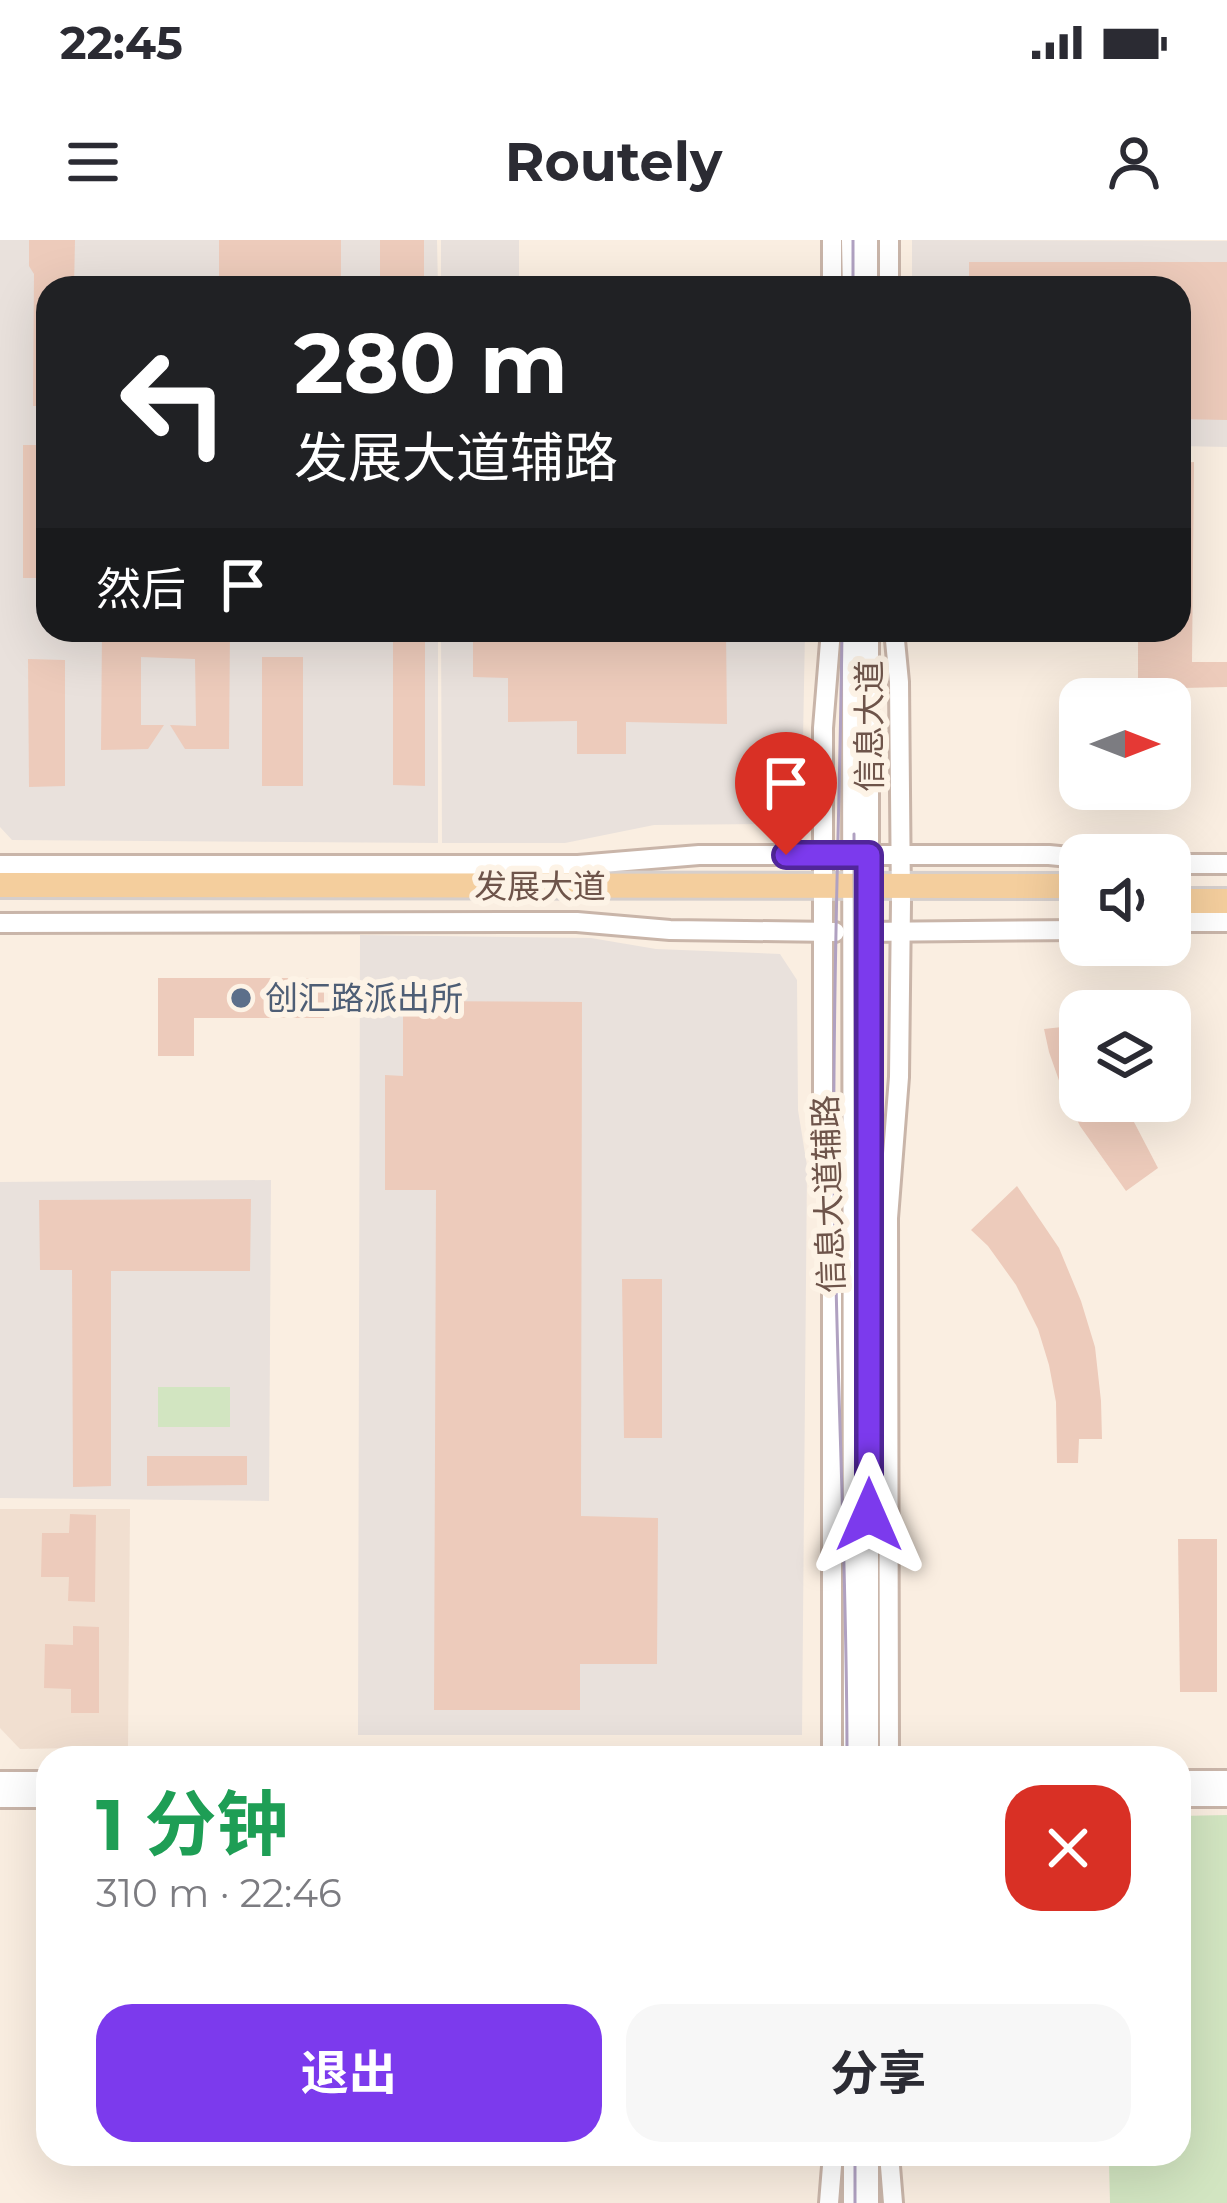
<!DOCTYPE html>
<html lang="zh">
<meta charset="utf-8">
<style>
body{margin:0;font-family:Montserrat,"Noto Sans SC",sans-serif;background:#f7f7f7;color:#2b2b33;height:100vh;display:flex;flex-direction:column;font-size:45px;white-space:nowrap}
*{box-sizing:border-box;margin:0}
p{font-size:39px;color:#7c7c81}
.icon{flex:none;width:66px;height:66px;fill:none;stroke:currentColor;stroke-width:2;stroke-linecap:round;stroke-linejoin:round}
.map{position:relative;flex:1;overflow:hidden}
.sheet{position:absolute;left:36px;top:1506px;width:1155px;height:420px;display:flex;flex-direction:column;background:#fff;border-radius:36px;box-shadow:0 12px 48px #0002}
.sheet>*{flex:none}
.hud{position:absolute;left:36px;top:36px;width:1155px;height:366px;border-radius:36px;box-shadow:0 12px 48px #0002;background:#202124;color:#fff;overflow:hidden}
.needle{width:78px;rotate:90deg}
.controls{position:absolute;left:1059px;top:438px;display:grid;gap:24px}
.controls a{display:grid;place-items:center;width:132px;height:132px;border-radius:24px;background:#fff;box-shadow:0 12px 48px #0002;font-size:60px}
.pin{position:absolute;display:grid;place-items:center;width:102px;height:102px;color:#fff;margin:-123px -51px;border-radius:50% 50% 50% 0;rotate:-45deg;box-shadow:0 0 12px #0007}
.pin .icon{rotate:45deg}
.me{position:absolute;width:132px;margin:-66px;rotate:0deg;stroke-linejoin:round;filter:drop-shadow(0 0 9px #0008)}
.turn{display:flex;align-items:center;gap:42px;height:252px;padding:0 60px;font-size:54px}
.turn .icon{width:156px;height:156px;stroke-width:2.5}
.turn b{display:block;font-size:84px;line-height:102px}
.then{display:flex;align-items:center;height:114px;padding:0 60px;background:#0003;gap:24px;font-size:45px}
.round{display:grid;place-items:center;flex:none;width:126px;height:126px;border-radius:36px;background:#f7f7f7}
.head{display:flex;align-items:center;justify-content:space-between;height:204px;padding:0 60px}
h1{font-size:72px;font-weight:700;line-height:90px;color:#1e9e55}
.button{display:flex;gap:24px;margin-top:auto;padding:24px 60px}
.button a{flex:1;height:138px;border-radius:36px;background:#7c3aed;color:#fff;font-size:48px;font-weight:700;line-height:138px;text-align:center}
.button a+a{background:#f7f7f7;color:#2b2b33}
.status{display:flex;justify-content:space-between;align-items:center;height:84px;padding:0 60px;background:#fff;direction:ltr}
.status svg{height:33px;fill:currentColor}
header{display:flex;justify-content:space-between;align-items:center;height:156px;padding:0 60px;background:#fff;font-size:54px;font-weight:700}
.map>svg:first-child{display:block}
.residential{fill:#f1dfd0}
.industrial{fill:#e9e1dc}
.green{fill:#d2e5c1}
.building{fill:#edcbbb}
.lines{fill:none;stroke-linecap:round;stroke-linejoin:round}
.minor-casing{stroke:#c9b5a9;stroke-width:24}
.major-casing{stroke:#d6cfcc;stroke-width:30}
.minor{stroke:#fff;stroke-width:18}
.major{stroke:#f4ce9d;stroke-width:24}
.tram{stroke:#b0a1c1;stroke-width:3}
.route-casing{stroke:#51269a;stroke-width:30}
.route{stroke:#7c3aed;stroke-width:21}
.service-dot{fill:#5c6f8a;stroke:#fdf3e6;stroke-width:4.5}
.labels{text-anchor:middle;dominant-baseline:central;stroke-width:12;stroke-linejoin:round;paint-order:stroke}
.street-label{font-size:33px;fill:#6e544a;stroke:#fdf3e6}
.service-label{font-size:33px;fill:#4e5e75;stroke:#fdf3e6;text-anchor:start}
</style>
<div class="status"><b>22:45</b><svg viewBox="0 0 49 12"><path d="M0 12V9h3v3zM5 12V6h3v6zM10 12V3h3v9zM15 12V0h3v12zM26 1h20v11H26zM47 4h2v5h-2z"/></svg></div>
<header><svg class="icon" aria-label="menu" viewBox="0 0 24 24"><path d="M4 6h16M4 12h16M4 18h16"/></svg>Routely<svg class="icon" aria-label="person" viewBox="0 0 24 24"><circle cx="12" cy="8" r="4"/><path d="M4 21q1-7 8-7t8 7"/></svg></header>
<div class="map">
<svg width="1227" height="1963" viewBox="0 0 1227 1963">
<rect width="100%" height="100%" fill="#faeee1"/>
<polygon class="residential" points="0,1269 130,1269 128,1507 20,1509 0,1488"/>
<g class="industrial">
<polygon points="0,0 437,0 438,48 48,48 48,390 438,390 438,603 12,600 0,587"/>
<rect x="441" y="0" width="78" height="48"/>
<polygon points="912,0 1227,1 1227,207 1179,206 1179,48 912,48"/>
<polygon points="441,390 805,390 802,557 769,584 654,585 565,603 442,603"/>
<polygon points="360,695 591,698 656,709 780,714 797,740 798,870 807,926 802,1495 358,1495"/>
<polygon points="271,940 269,1261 0,1258 0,942"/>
</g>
<g class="green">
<rect x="158" y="1147" width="72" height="40"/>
<polygon points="1227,1575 1227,1963 1110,1963 1109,1923 905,1921 905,1914 1179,1914 1179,1576"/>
</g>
<g class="building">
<polygon points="29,0 75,0 74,48 48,48 48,166 33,166 34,34 29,26"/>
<rect x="219" y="0" width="122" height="48"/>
<rect x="380" y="0" width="44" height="48"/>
<polygon points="969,22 1227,22 1227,180 1179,179 1179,48 969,48"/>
<rect x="23" y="205" width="25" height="133"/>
<polygon points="1194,222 1192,422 1227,422 1227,447 1138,449 1138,390 1179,390 1179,223"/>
<polygon points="102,390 230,390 229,509 185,509 170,485 196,486 195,419 141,417 141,485 164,485 148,509 101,510"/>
<polygon points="393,390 425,390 425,546 393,545"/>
<polygon points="473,390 726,390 727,484 626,482 626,514 577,514 577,481 508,482 508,438 473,437"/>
<rect x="262" y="417" width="41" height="129"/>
<polygon points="28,419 65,420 65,546 29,547"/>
<polygon points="158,738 324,738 324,778 194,778 194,816 158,816"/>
<polygon points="403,761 582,762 581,1276 658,1278 657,1424 580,1424 580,1470 434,1470 436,950 385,950 385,835 403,836"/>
<polygon points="1080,785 1080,861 1123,861 1158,928 1126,951 1080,886 1062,849 1049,812 1044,789"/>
<polygon points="1017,946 1059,1008 1081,1061 1095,1107 1101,1161 1102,1199 1079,1199 1078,1223 1057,1223 1056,1162 1049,1125 1038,1089 1016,1045 988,1006 971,990"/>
<polygon points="251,959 250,1031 111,1031 111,1246 73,1247 72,1030 40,1030 39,960"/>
<polygon points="622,1039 662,1039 662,1198 624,1198"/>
<polygon points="147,1216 247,1216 247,1245 147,1246"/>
<polygon points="70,1274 96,1275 95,1362 68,1361 69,1337 41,1337 42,1293 69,1293"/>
<polygon points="1178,1299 1217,1299 1217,1452 1180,1452"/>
<polygon points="73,1386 99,1387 99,1473 71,1473 71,1449 44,1448 45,1404 73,1405"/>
</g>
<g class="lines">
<defs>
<g id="minor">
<polyline points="832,0 832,48"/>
<polyline points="851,0 852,48"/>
<polyline points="868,0 868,48"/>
<polyline points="889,0 889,48"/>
<polyline points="831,390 823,488 823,867 832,957 832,1518"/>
<polyline points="852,390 853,1518"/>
<polyline points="869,390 869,1518"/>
<polyline points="1170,624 1227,624"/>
<polyline points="0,625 578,625 699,615 1049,615 1080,618"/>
<polyline points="1170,682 1227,682"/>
<polyline points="0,683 577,682 670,690 835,692"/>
<polyline points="862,692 1080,690"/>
<polyline points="889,1518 888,978 899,837 901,662 899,442 894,390"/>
<polyline points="1179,1540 1227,1540"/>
<polyline points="0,1541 48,1541"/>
<polyline points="1179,1557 1227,1557"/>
<polyline points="0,1558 48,1558"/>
<polyline points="869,1914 869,1963"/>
<polyline points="889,1914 893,1963"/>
<polyline points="829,1963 833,1914"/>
<polyline points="853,1963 853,1914"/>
</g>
<g id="major">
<polyline points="0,645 1080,646"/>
<polyline points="1170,661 1227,661"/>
</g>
</defs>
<use href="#minor" class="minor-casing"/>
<use href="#major" class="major-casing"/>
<use href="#minor" class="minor"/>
<use href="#major" class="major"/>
<g class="tram">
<polyline points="853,48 853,0"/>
<path d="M842,390C840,572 832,754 834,936C836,1130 847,1324 847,1518"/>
<polyline points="854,594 856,1146"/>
<polyline points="855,1914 855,1963"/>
</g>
</g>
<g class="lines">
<defs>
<polyline id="route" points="786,615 869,615 869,1275"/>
</defs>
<use href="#route" class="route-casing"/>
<use href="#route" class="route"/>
</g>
<circle class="service-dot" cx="241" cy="758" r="12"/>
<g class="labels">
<g class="street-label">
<text transform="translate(869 486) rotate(-90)">信息大道</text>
<text x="540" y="646">发展大道</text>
<text transform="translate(828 954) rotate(-92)">信息大道辅路</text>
</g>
<g class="service-label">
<text x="265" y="758">创汇路派出所</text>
</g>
</g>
</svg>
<div class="controls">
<a><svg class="needle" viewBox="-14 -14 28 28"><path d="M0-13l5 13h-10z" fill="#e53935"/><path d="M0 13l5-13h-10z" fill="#7c7c81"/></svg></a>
<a><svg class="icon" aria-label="sound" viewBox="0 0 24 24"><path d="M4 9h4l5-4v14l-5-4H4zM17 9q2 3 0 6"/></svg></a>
<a><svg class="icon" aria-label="layers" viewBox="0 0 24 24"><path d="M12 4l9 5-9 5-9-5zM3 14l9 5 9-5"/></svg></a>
</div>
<div class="pin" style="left:786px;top:615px;background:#d93025"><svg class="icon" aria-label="arrive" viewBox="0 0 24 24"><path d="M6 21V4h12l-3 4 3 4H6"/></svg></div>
<svg class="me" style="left:869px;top:1275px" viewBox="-20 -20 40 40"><path d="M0-17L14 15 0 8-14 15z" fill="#7c3aed" stroke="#fff" stroke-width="4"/></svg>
<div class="hud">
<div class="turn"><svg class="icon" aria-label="left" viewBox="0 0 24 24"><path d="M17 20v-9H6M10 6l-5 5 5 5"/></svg><div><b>280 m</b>发展大道辅路</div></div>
<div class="then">然后<svg class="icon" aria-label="arrive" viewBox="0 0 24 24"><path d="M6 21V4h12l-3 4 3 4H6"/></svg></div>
</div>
<section class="sheet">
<div class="head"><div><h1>1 分钟</h1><p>310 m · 22:46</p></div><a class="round" style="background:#d93025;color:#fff"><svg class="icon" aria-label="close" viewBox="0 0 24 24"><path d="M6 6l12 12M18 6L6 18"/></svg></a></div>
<div class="button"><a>退出</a><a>分享</a></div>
</section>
</div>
